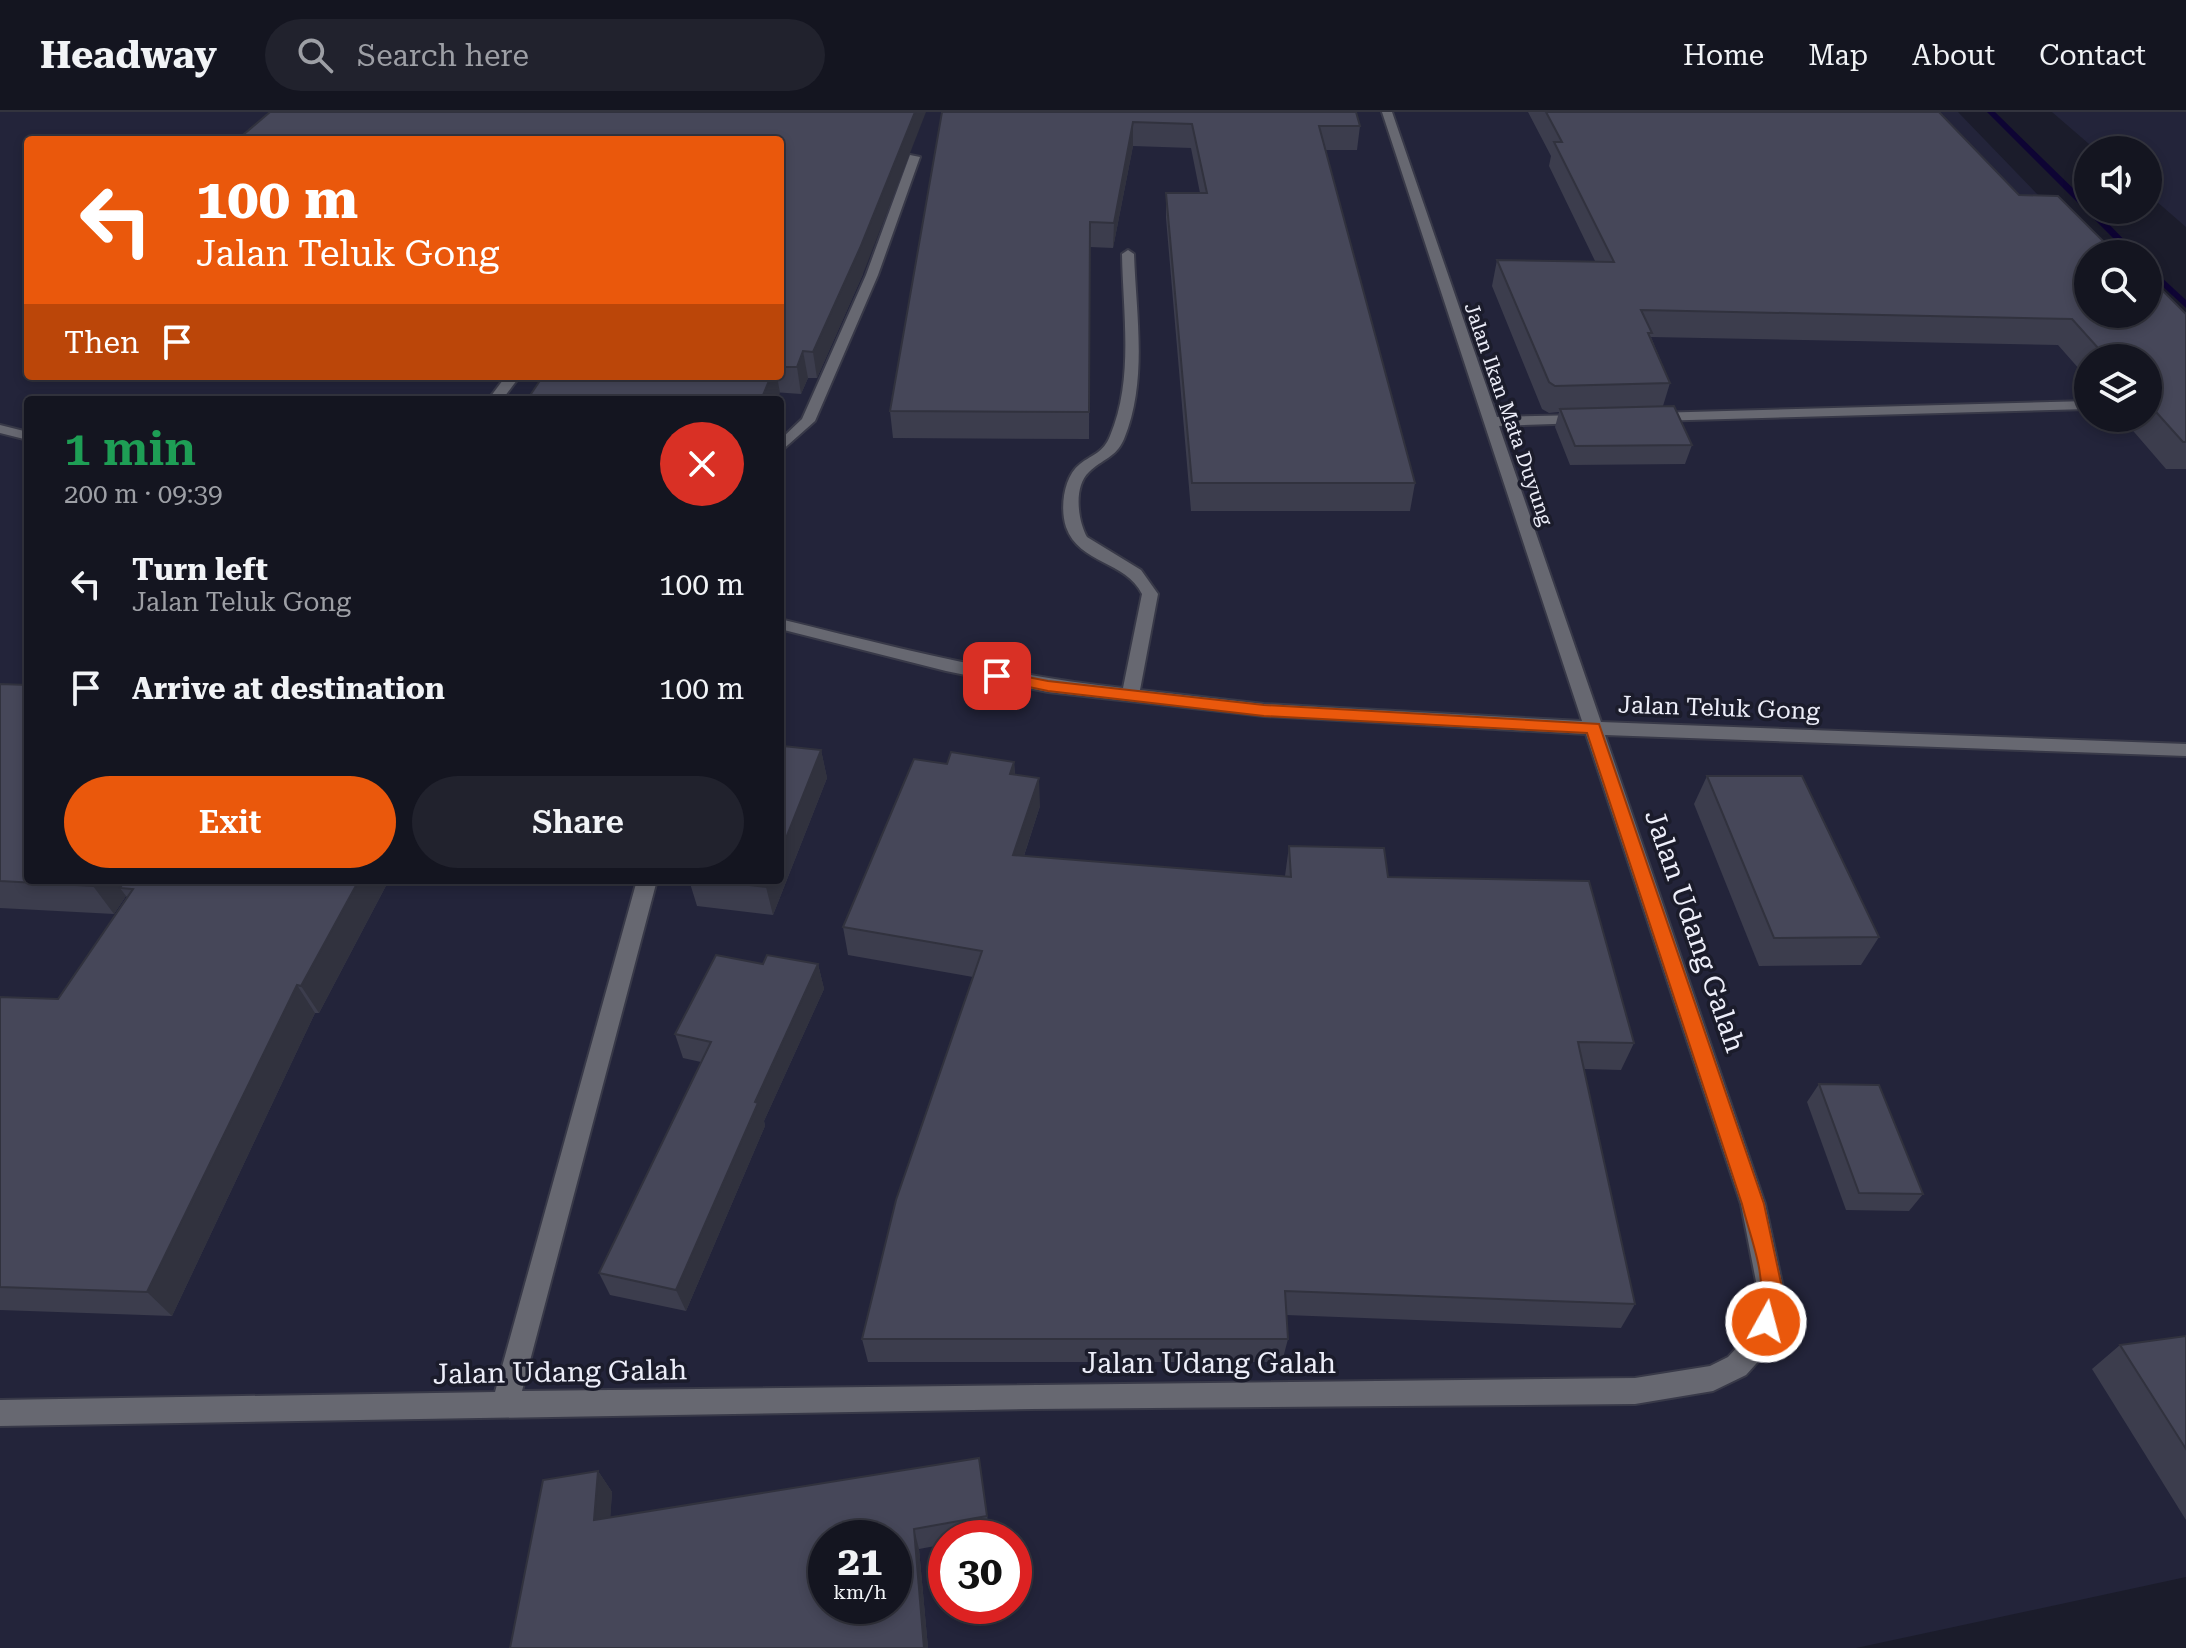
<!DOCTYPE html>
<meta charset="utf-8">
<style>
body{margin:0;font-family:"Roboto Serif",serif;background:#21222d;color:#f1f3f6;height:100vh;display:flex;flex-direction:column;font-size:30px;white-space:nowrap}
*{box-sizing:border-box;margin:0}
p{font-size:26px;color:#9d9fa5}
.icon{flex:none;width:44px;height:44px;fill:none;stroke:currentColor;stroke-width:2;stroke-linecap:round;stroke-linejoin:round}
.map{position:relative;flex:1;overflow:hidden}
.sheet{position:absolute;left:24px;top:284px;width:760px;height:488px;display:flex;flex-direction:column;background:#141520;border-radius:8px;box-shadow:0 4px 12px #0003,0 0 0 2px #33343e}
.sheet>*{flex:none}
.guide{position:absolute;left:24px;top:24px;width:760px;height:244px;border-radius:8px;box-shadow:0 4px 12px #0003,0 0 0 2px #33343e;background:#ea580c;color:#fff;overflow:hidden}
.tools{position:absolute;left:2074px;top:24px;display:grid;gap:16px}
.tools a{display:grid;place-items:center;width:88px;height:88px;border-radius:50%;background:#141520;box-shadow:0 4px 12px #0003,0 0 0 2px #33343e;font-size:40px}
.speed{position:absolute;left:808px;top:1408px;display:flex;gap:16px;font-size:40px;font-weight:700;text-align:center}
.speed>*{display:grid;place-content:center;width:104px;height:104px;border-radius:50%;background:#141520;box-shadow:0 4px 12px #0003,0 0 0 2px #33343e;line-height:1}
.speed small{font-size:20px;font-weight:400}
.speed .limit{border:12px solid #d22;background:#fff;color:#111}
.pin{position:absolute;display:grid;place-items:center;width:68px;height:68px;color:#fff;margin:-34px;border-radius:16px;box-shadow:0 4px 12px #0006}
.me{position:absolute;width:88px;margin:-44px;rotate:7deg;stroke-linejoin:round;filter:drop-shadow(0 0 6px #0008)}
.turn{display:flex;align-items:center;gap:28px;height:168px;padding:0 40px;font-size:36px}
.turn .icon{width:104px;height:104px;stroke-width:2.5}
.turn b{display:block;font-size:56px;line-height:68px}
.then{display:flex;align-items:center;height:76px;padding:0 40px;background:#0003;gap:16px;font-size:30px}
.round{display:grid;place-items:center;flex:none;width:84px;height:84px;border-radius:42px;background:#21222d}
.head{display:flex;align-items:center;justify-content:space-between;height:136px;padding:0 40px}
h1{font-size:48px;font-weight:600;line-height:60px;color:#1e9e55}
.cta{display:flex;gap:16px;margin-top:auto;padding:16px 40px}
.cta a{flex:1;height:92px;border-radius:48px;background:#ea580c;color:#fff;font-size:32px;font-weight:600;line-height:92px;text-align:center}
.cta a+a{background:#21222d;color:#f1f3f6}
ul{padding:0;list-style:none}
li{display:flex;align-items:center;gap:24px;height:104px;padding:0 40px}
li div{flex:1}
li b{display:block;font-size:30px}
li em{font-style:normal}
header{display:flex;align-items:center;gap:48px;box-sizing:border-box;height:112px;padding:0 40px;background:#141520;border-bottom:2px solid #33343e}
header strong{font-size:38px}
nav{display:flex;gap:44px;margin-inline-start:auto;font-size:28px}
.search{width:560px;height:72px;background:#21222d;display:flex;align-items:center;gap:20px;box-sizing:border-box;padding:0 28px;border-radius:44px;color:#9d9fa5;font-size:30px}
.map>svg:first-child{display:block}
.built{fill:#23243a;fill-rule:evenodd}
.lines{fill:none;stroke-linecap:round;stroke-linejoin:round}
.stream{fill:#0e0434;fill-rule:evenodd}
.minor-casing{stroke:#383948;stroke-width:4}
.minor{fill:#676871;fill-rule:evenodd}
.wall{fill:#3c3d4d}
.shaded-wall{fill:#31323e}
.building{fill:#464759;stroke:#31323e;stroke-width:2;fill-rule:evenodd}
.route{fill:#ea580c;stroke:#983908;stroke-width:2}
.labels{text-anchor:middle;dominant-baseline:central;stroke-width:7;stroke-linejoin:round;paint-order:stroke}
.far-street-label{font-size:20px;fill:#edeef9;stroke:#1b1c2b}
.street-label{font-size:24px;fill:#edeef9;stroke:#1b1c2b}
.near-street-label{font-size:28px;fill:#edeef9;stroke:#1b1c2b}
</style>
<header>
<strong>Headway</strong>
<div class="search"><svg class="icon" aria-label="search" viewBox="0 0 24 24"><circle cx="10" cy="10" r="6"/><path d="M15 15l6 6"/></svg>Search here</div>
<nav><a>Home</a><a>Map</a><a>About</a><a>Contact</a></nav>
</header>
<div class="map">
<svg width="2186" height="1536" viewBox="0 0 2186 1536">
<rect width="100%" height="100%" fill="#1b1c2b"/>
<g class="built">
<path d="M0,0H1958L2095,142H2088V202H2148L2186,236V1465L1856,1536H0ZM28,28H780V264H28ZM2088,246H2148V306H2088ZM28,288H780V768H28ZM826,1426H894V1494H826ZM946,1426H1014V1494H946Z"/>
<polygon points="2052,0 2186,0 2186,115 2148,82 2148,38 2096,38"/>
</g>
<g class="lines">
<g class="stream">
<polygon points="1987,0 1995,0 2088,91 2088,98 2095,98 2138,142 2129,142"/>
<polygon points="2148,153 2186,188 2186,196 2148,161"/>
</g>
<defs>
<g id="minor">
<path d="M1382,0H1392L1497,305L1582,303L1589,307L1582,311L1499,314L1601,610L2186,632V644L1605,623L1765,1092L1785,1185L1764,1243L1746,1263L1713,1279L1635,1292L1033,1297L0,1314V1288L495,1280L637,768H657L522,1279L1635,1266L1710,1254L1728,1245L1745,1227L1759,1185L1741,1092L1586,622L1264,604L1048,580L946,559L780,517V507C894,535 1006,564 1123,576L1142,482C1126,449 1079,452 1066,415C1060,397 1063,365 1080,352C1093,342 1103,341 1110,324C1134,268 1123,202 1122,142L1128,138L1134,142C1136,202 1148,269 1124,327C1116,346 1102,347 1089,360C1073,375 1078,409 1087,425L1141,458L1158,482L1140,578L1264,592L1582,609Z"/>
<polygon points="910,43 920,45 878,163 815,309 780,340 780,328 802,307 866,163"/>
<polygon points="506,264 520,264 502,288 488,288"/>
<polygon points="2088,289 2088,297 1654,309 1647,305 1654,301"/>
<polygon points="0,313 28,320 28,328 0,321"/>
</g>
</defs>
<use href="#minor" class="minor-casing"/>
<use href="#minor" class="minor"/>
</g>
<g class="wall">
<polygon points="942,0 1360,14 1357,38 1325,38 1415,371 1410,399 1191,399 1166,106 1166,81 1200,81 1191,36 1133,34 1113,136 1090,135 1089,327 893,326 890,299"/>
<polygon points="1528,0 1939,0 2019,83 2088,142 2186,202 2186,357 2166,357 2122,306 2148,306 2148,246 2088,246 2088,267 2058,233 1651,225 1670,271 1663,294 1692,333 1685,352 1570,353 1555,315 1559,300 1549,301 1542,297 1492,174 1497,148 1595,149 1549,54 1551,44"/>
<polygon points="780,28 863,162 817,266 808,266 801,282 543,264 780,264"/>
<polygon points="0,572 28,768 389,768 319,901 315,901 172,1204 0,1198 0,885 58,887 127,785 126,784 114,802 0,796"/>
<polygon points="821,638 827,666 773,803 697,794 689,768 780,768"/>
<polygon points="1014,650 1015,663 1040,694 1024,744 1285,764 1289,734 1388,765 1634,931 1621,958 1584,957 1635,1192 1621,1216 1286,1203 1288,1227 1282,1250 868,1250 862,1227 973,865 848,843 843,815 947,652"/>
<polygon points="1707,664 1879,825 1861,853 1759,854 1694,692"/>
<polygon points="763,852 818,852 824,877 764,1009 765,1014 686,1199 610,1183 599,1161 701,950 683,946 675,922"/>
<polygon points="1819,972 1923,1082 1909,1099 1846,1098 1807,990"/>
<polygon points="2186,1224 2186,1408 2092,1257 2120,1233"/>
<polygon points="979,1346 990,1424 981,1426 946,1426 946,1432 919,1437 928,1536 510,1536 598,1359 612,1380 610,1406"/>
</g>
<g class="shaded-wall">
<polygon points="915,0 926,0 863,162 817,266 813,240"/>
<polygon points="1133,10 1133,34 1113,136 1114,111"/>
<polygon points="803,239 808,266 801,282 797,255"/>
<polygon points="771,264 777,264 780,281 777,288 761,288"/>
<polygon points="821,638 827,666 773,803 766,775 769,768 780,768 780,741"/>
<polygon points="1014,650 1016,678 1010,662"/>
<polygon points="1039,666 1040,694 1015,771 1013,743"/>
<polygon points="97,768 136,768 120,776 126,784 114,802 93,774"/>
<polygon points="359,768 389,768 319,901 301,874"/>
<polygon points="818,852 824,877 764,1009 765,1014 686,1199 676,1178 755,990"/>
<polygon points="297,873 315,901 172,1204 147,1180"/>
<polygon points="598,1359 612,1380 609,1428 594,1408"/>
<polygon points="914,1417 919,1437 928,1536 924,1536"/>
</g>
<g class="building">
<polygon points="270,0 915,0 860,136 813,240 803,239 797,255 780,255 780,28 237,28"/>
<polygon points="942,0 1356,0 1360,14 1319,14 1415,371 1192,371 1166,81 1207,81 1192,12 1133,10 1114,111 1090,110 1089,300 890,299"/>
<polygon points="1546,0 1939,0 2019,83 2058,84 2116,142 2088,142 2088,202 2148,202 2148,164 2186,202 2186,330 2183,330 2148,291 2148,246 2107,246 2072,207 1641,198 1652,221 1648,221 1670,271 1555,274 1549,270 1497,148 1614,150 1554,30 1562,30"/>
<polygon points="543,264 771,264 761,288 527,288"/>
<polygon points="1674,294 1692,333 1575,334 1560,297"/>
<polygon points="0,572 28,573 28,768 97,768 93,774 0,769"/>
<polygon points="783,634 821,638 780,741 780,641"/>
<polygon points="951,640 1014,650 1010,662 1039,666 1013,743 1291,765 1289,734 1384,736 1388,765 1589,769 1634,931 1578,930 1635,1192 1285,1179 1288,1227 862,1227 896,1088 982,839 843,815 914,647 947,652"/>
<polygon points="1707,664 1802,664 1879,825 1774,826"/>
<polygon points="125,768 359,768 301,874 297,873 147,1180 0,1175 0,885 58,887 133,777 120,776"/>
<polygon points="707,768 769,768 766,775"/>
<polygon points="716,843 763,852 767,843 818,852 755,990 758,991 676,1178 599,1161 711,930 675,922"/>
<polygon points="1819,972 1879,973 1923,1082 1859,1081"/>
<polygon points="2186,1224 2186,1337 2120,1233"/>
<path d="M979,1346L987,1404L914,1417L924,1536H510L543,1368L598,1359L594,1408ZM826,1426H894V1494H826Z"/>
</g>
<path class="route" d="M997,559L1048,569L1264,593L1599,612L1764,1092L1784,1185L1775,1218L1766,1221L1758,1218C1753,1206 1759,1199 1761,1187C1764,1157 1749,1121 1742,1092L1587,621L1264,604L1048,579L991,567V560Z"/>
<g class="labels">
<g class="far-street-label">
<text transform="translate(1509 302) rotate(71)">Jalan Ikan Mata Duyung</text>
</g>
<g class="street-label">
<text transform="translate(1719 596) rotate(2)">Jalan Teluk Gong</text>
</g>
<g class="near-street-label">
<text transform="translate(1695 819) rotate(71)">Jalan Udang Galah</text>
<text x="1209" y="1251">Jalan Udang Galah</text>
<text transform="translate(560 1260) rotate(-1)">Jalan Udang Galah</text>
</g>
</g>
</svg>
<div class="tools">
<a><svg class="icon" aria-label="sound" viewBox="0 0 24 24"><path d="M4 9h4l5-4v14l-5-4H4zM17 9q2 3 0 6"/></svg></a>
<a><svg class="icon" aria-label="search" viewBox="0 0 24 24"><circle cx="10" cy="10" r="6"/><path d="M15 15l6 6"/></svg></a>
<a><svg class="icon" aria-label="layers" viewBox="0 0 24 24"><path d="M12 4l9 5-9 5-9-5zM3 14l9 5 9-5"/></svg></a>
</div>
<div class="speed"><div>21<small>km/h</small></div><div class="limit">30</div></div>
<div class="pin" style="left:997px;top:564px;background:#d93025"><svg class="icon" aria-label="arrive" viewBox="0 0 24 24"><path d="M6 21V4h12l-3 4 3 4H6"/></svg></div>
<svg class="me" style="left:1766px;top:1210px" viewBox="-20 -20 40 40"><circle r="17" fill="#ea580c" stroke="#fff" stroke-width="3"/><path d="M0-11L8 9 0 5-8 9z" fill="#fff"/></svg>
<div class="guide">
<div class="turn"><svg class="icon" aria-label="left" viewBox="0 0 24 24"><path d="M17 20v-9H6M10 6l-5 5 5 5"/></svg><div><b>100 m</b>Jalan Teluk Gong</div></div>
<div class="then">Then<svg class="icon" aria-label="arrive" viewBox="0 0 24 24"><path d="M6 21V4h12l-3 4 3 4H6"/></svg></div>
</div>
<section class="sheet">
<div class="head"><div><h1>1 min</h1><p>200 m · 09:39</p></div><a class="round" style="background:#d93025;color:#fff"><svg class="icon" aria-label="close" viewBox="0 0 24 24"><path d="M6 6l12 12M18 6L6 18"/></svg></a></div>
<ul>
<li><svg class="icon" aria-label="left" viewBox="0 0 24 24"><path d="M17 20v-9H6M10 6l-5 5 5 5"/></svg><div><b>Turn left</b><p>Jalan Teluk Gong</p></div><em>100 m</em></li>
<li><svg class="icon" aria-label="arrive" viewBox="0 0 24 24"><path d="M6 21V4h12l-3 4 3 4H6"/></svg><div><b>Arrive at destination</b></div><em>100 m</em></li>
</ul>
<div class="cta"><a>Exit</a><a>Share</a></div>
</section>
</div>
